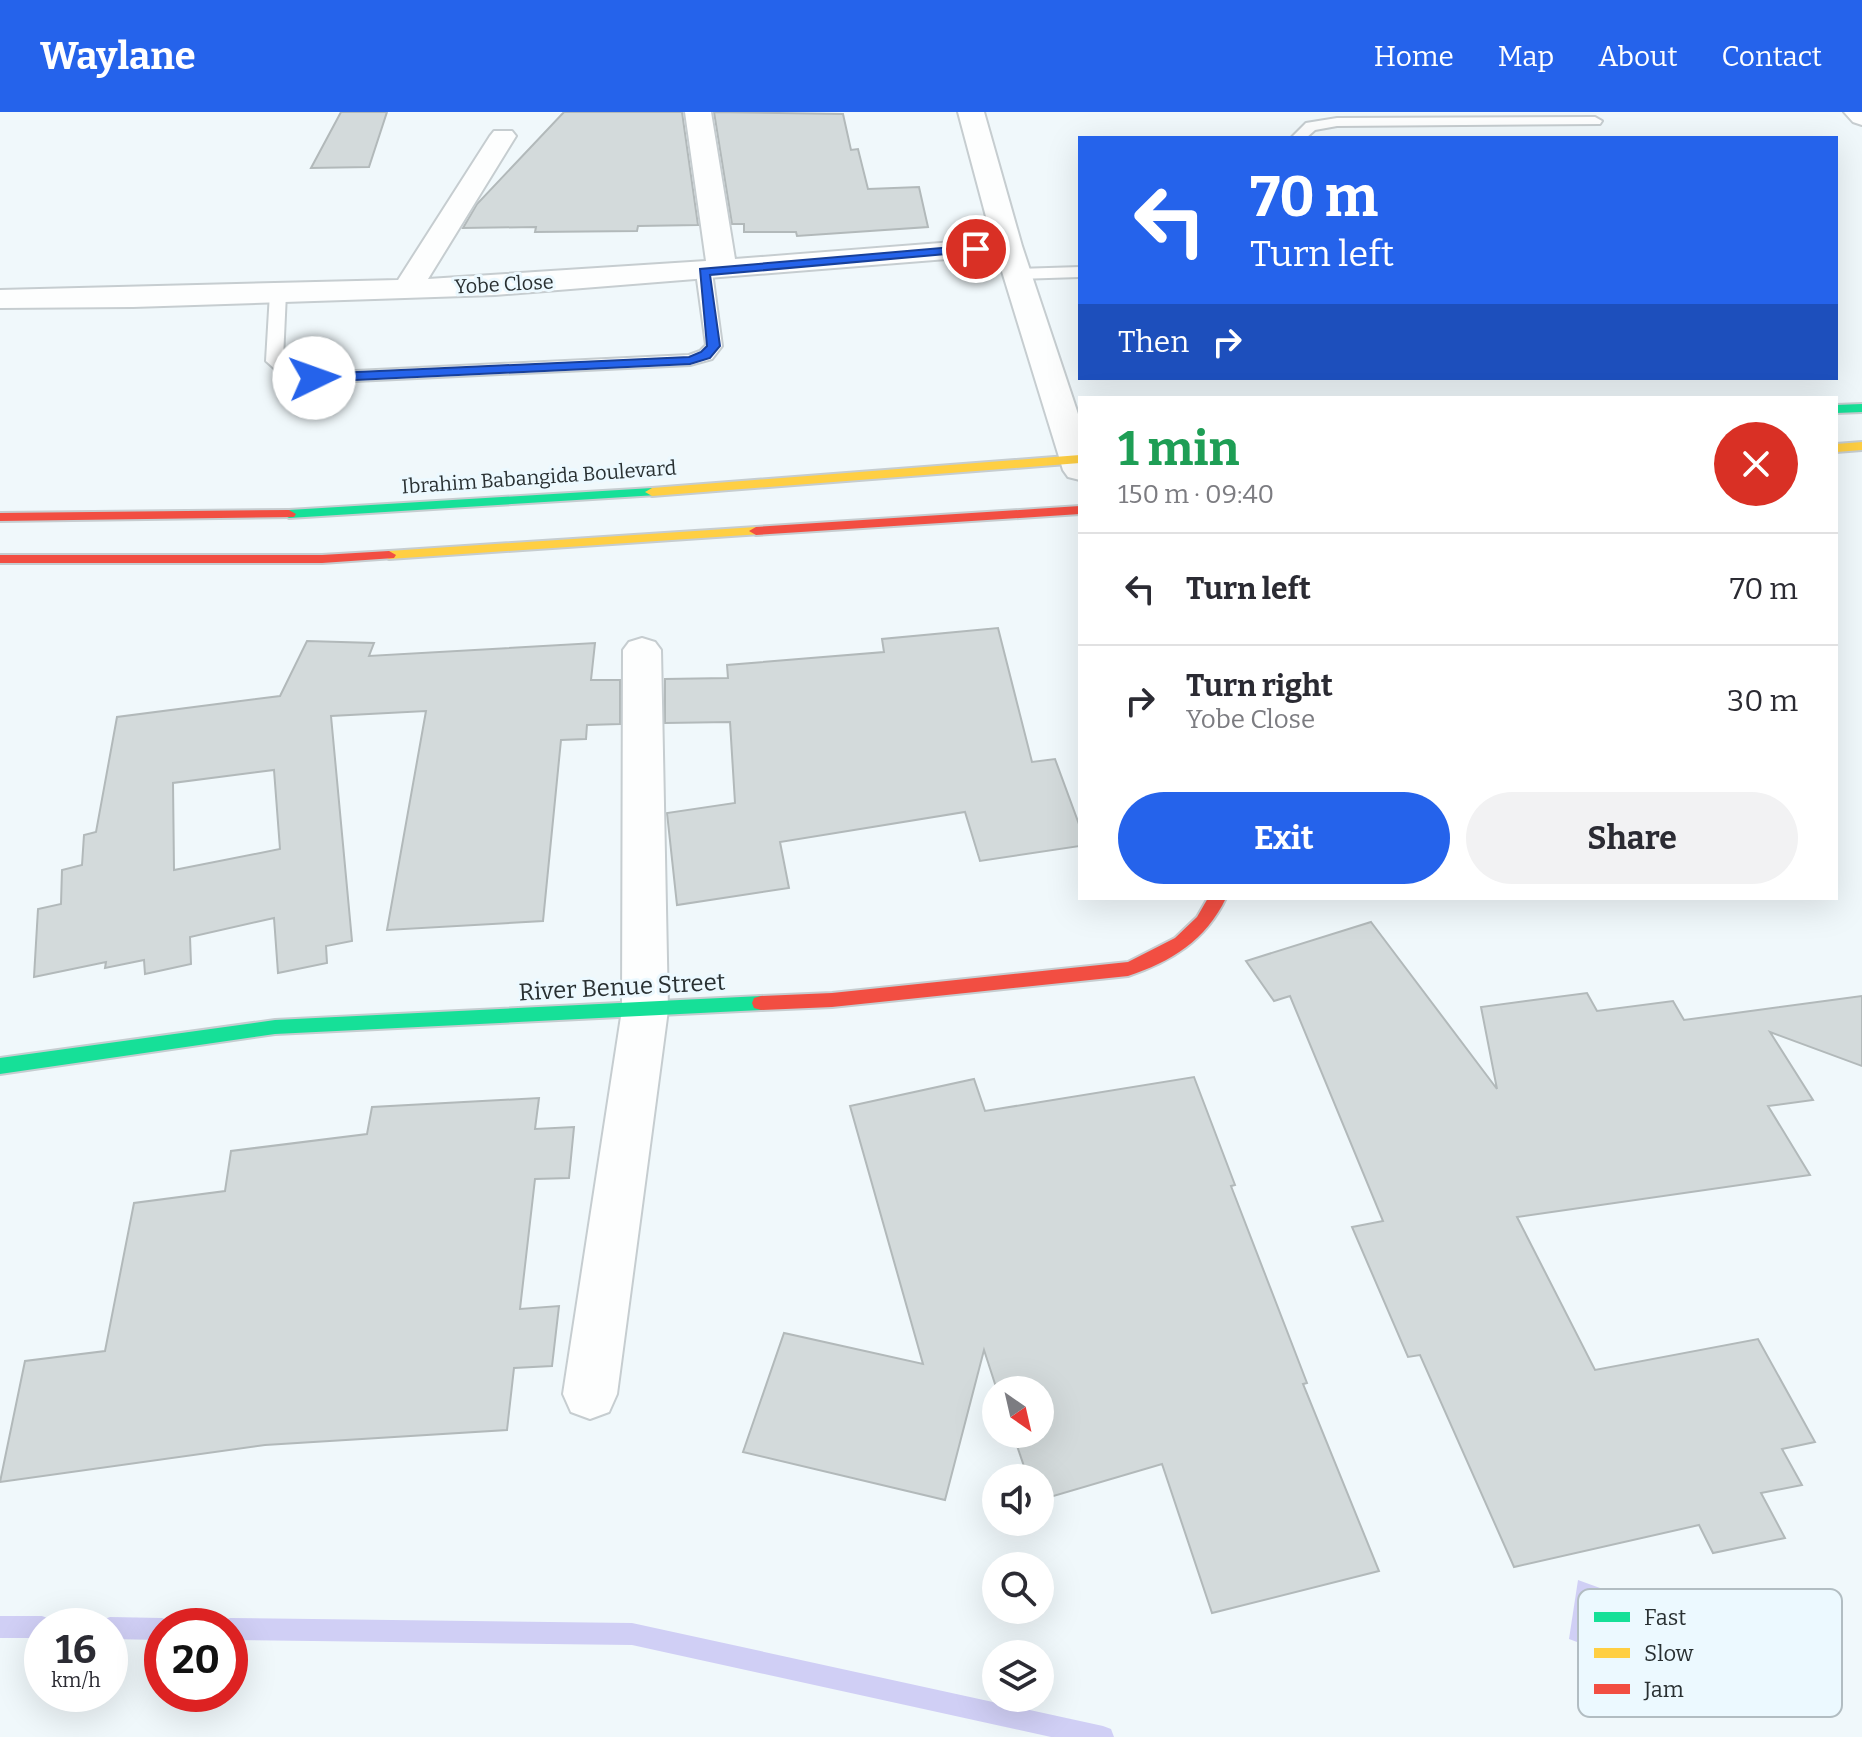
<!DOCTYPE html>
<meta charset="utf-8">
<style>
body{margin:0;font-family:Bitter,serif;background:#f2f2f3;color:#2b2b33;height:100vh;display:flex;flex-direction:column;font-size:30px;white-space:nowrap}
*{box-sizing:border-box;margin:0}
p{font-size:26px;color:#7c7c81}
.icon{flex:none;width:44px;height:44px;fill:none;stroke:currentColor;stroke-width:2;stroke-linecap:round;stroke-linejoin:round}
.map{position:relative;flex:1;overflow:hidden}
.sheet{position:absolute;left:1078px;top:284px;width:760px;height:504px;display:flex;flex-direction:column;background:#fff;border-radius:0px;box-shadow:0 8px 32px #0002}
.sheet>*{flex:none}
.hud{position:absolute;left:1078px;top:24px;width:760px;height:244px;border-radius:0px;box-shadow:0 8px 32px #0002;background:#2563eb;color:#fff;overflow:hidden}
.needle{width:52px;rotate:146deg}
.tools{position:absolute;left:982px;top:1264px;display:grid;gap:16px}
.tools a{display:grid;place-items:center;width:72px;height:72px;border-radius:50%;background:#fff;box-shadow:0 8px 32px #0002;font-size:40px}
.speed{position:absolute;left:24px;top:1496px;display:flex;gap:16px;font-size:40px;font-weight:700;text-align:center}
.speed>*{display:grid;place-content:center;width:104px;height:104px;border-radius:50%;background:#fff;box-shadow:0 8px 32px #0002;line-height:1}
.speed small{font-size:20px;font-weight:400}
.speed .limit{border:12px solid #d22;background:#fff;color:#111}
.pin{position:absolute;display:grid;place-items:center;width:68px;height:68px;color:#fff;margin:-34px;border:4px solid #fff;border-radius:50%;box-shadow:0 2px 8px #0007}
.me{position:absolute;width:88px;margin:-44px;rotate:87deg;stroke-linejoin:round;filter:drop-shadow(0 0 6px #0008)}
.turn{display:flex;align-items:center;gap:28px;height:168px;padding:0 40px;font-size:36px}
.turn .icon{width:104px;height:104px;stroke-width:2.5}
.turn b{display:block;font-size:56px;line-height:68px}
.then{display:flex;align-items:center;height:76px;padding:0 40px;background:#0003;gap:16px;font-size:30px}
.round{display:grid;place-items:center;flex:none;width:84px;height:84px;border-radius:42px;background:#f2f2f3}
.overview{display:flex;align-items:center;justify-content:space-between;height:136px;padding:0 40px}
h1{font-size:48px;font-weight:700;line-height:60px;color:#1e9e55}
.primary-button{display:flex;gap:16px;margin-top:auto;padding:16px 40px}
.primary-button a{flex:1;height:92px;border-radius:48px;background:#2563eb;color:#fff;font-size:32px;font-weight:700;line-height:92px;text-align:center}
.primary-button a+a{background:#f2f2f3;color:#2b2b33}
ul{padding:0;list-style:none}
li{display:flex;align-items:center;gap:24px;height:112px;padding:0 40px;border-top:2px solid #e1e1e2}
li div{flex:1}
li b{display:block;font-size:30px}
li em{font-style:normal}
header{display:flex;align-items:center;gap:48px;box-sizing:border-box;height:112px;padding:0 40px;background:#2563eb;color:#fff}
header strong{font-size:38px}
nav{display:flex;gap:44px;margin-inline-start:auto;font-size:28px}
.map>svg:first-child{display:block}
.water{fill:#d0cff5}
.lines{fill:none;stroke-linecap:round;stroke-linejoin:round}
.stream{fill:#d0cff5;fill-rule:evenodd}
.building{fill:#d3dadb;stroke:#b2b9ba;stroke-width:2;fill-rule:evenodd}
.lane-casing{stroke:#c6cdd0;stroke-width:4}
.street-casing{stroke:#c6cdd0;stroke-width:4}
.fast-casing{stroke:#c6cdd0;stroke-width:4}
.slow-casing{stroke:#c6cdd0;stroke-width:4}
.jam-casing{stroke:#c6cdd0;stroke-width:4}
.lane{fill:#fdfefe;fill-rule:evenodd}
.street{fill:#fdfefe;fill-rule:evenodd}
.fast{fill:#16e098;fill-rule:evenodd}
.slow{fill:#ffcf43;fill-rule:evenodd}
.jam{fill:#f24e42;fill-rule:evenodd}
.route{fill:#2563eb;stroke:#184099;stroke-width:2}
.labels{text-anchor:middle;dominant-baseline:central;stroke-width:6;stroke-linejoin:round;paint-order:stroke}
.far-street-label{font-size:20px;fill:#293032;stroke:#ecf9ff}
.street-label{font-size:24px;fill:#293032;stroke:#ecf9ff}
.key{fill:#ecf9ff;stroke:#b2bdc2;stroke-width:2}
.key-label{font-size:22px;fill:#293032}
</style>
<header>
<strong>Waylane</strong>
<nav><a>Home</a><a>Map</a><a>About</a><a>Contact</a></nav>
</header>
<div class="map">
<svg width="1862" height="1625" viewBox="0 0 1862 1625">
<rect width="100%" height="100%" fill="#f0f8fb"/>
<polygon class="water" points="1578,1468 1724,1521 1717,1582 1569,1527"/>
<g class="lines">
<g class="stream">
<polygon points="0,1504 42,1504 50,1507 53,1514 42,1514 42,1526 0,1526"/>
<polygon points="110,1505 162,1506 170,1509 172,1514 162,1514 162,1528 110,1527 110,1514 100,1514 102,1508"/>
<polygon points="230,1506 632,1511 1103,1614 1111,1617 1114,1625 1051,1625 632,1533 230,1528 230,1514 220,1514 222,1509"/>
</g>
</g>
<g class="building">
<polygon points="341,0 387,0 369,55 311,56"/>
<polygon points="564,0 682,0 698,113 638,114 637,119 535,120 536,115 463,116 477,92"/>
<polygon points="714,0 843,2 851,38 858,37 868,77 919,75 928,115 797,124 796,120 744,120 744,112 732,112"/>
<polygon points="998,516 1032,650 1055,647 1080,715 1080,734 980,749 965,700 780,730 789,776 677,793 667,701 735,691 730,610 665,611 665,567 728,566 727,553 884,540 882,527"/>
<path d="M307,529L374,531L369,544L595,531L591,568H620V612L587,613L586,627L561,628L543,809L387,818L426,599L331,604L352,829L326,834L327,851L278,861L274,806L190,825L191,852L145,862L144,848L105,856L106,850L34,865L38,797L61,792L62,758L82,753L84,723L96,720L117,605L280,584ZM274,658L280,737L174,758L173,671Z"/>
<polygon points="1371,810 1497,977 1481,895 1587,881 1597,899 1673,889 1684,908 1862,884 1862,954 1770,920 1813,988 1768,994 1810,1063 1517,1105 1595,1258 1758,1227 1815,1330 1782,1337 1802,1373 1761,1381 1785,1426 1713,1441 1699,1413 1514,1455 1420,1243 1408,1245 1352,1115 1383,1109 1290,884 1274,889 1246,849"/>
<polygon points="1194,965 1235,1073 1231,1074 1307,1271 1303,1272 1379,1459 1212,1501 1162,1352 1040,1388 1040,1366 1028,1366 1013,1322 1040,1322 1040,1278 997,1278 984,1238 945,1388 743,1340 784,1221 923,1252 850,994 974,967 985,999"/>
<polygon points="539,986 535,1017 574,1015 569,1066 535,1067 520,1197 559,1194 552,1254 514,1256 507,1318 265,1333 0,1370 25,1249 105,1239 134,1091 225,1079 231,1039 367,1022 372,995"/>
</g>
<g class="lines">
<defs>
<g id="lane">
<polygon points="1595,5 1602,9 1600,12 1337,14 1315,18 1306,26 1291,26 1306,11 1337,6"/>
<polygon points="704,155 712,160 722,234 712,247 690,253 314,271 283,264 266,249 270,181 278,176 286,181 283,247 295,256 314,261 689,243 700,239 706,233 696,160"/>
<polygon points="1080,155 1080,165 1017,167 1009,162 1017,157"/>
</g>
<g id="street">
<polygon points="685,0 711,0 735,147 992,127 958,0 984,0 1022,134 1080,308 1080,368 1068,365 1063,358 997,143 495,183 133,195 0,196 0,178 398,168 490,24 494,19 512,19 516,24 428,167 706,149"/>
<polygon points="1844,0 1862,0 1862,13 1853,10"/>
<polygon points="642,526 655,530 661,538 668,898 617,1282 609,1300 590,1307 571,1300 563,1282 622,898 623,538 629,530"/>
</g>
<g id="fast">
<polygon points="1862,292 1862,300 1836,301 1836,293"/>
<polygon points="652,376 659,380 657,383 289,406 282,402 289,398"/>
<polygon points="761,884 768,886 770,891 768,896 761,898 275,922 0,962 0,946 275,908"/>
</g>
<g id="slow">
<polygon points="1862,330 1862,338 1836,340 1836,332"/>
<polygon points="1080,343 1080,351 652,384 645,380 652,376"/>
<polygon points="756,415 763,419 761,422 389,447 382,443 389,439"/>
</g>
<g id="jam">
<polygon points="1080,394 1080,402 756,423 749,419 756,415"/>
<polygon points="289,398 296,402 294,405 0,409 0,401"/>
<polygon points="389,439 396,443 394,446 322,451 0,451 0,443 322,443"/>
<path d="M1208,786H1226C1206,828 1171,850 1128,864L832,895L761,898L754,896L752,891L754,886L761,884L832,881L1128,850L1175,826L1197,805Z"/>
</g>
</defs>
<use href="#lane" class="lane-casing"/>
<use href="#street" class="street-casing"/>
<use href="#fast" class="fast-casing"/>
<use href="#slow" class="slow-casing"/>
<use href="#jam" class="jam-casing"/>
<use href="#lane" class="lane"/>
<use href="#street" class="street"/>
<use href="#fast" class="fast"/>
<use href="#slow" class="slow"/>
<use href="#jam" class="jam"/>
</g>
<polygon class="route" points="976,133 982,137 980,139 710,163 720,234 710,246 690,252 314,270 308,266 314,262 689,245 701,240 707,234 700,157"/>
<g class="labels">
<g class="far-street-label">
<text transform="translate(504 172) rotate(-3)">Yobe Close</text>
<text transform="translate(539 365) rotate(-4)">Ibrahim Babangida Boulevard</text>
</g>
<g class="street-label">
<text transform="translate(622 875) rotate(-3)">River Benue Street</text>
</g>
</g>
<rect x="1578" y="1477" width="264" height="128" rx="12" class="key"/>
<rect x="1594" y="1500" width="36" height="10" fill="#16e098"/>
<rect x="1594" y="1536" width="36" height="10" fill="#ffcf43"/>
<rect x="1594" y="1572" width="36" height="10" fill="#f24e42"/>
<g class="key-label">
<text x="1644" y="1513">Fast</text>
<text x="1644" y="1549">Slow</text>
<text x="1644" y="1585">Jam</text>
</g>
</svg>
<div class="tools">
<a><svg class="needle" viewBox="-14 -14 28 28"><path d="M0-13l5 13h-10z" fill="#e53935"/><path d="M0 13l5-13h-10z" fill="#7c7c81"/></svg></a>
<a><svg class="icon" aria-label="sound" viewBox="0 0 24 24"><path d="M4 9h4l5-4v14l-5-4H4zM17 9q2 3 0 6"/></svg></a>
<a><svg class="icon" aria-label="search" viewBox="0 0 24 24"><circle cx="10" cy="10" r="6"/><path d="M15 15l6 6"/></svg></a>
<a><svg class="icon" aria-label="layers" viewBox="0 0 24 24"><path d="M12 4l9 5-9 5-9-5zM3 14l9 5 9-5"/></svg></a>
</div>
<div class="speed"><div>16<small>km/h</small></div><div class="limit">20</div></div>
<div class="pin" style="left:976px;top:137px;background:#d93025"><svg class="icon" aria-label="arrive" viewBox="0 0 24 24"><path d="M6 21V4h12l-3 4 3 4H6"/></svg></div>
<svg class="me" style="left:314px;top:266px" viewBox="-20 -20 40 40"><circle r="19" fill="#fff"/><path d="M0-13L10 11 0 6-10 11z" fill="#2563eb"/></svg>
<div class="hud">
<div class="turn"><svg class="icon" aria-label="left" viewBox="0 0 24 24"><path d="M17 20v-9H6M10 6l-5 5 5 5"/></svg><div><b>70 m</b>Turn left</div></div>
<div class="then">Then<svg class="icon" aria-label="right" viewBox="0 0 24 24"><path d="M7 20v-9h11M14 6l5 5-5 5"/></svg></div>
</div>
<section class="sheet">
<div class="overview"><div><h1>1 min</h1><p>150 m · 09:40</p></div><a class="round" style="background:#d93025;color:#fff"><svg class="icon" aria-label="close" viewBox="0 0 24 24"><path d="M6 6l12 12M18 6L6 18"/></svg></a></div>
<ul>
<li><svg class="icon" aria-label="left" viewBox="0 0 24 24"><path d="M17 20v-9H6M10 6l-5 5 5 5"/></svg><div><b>Turn left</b></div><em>70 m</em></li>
<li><svg class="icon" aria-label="right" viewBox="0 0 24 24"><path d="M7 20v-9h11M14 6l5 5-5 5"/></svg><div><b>Turn right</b><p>Yobe Close</p></div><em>30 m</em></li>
</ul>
<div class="primary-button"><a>Exit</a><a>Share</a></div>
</section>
</div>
